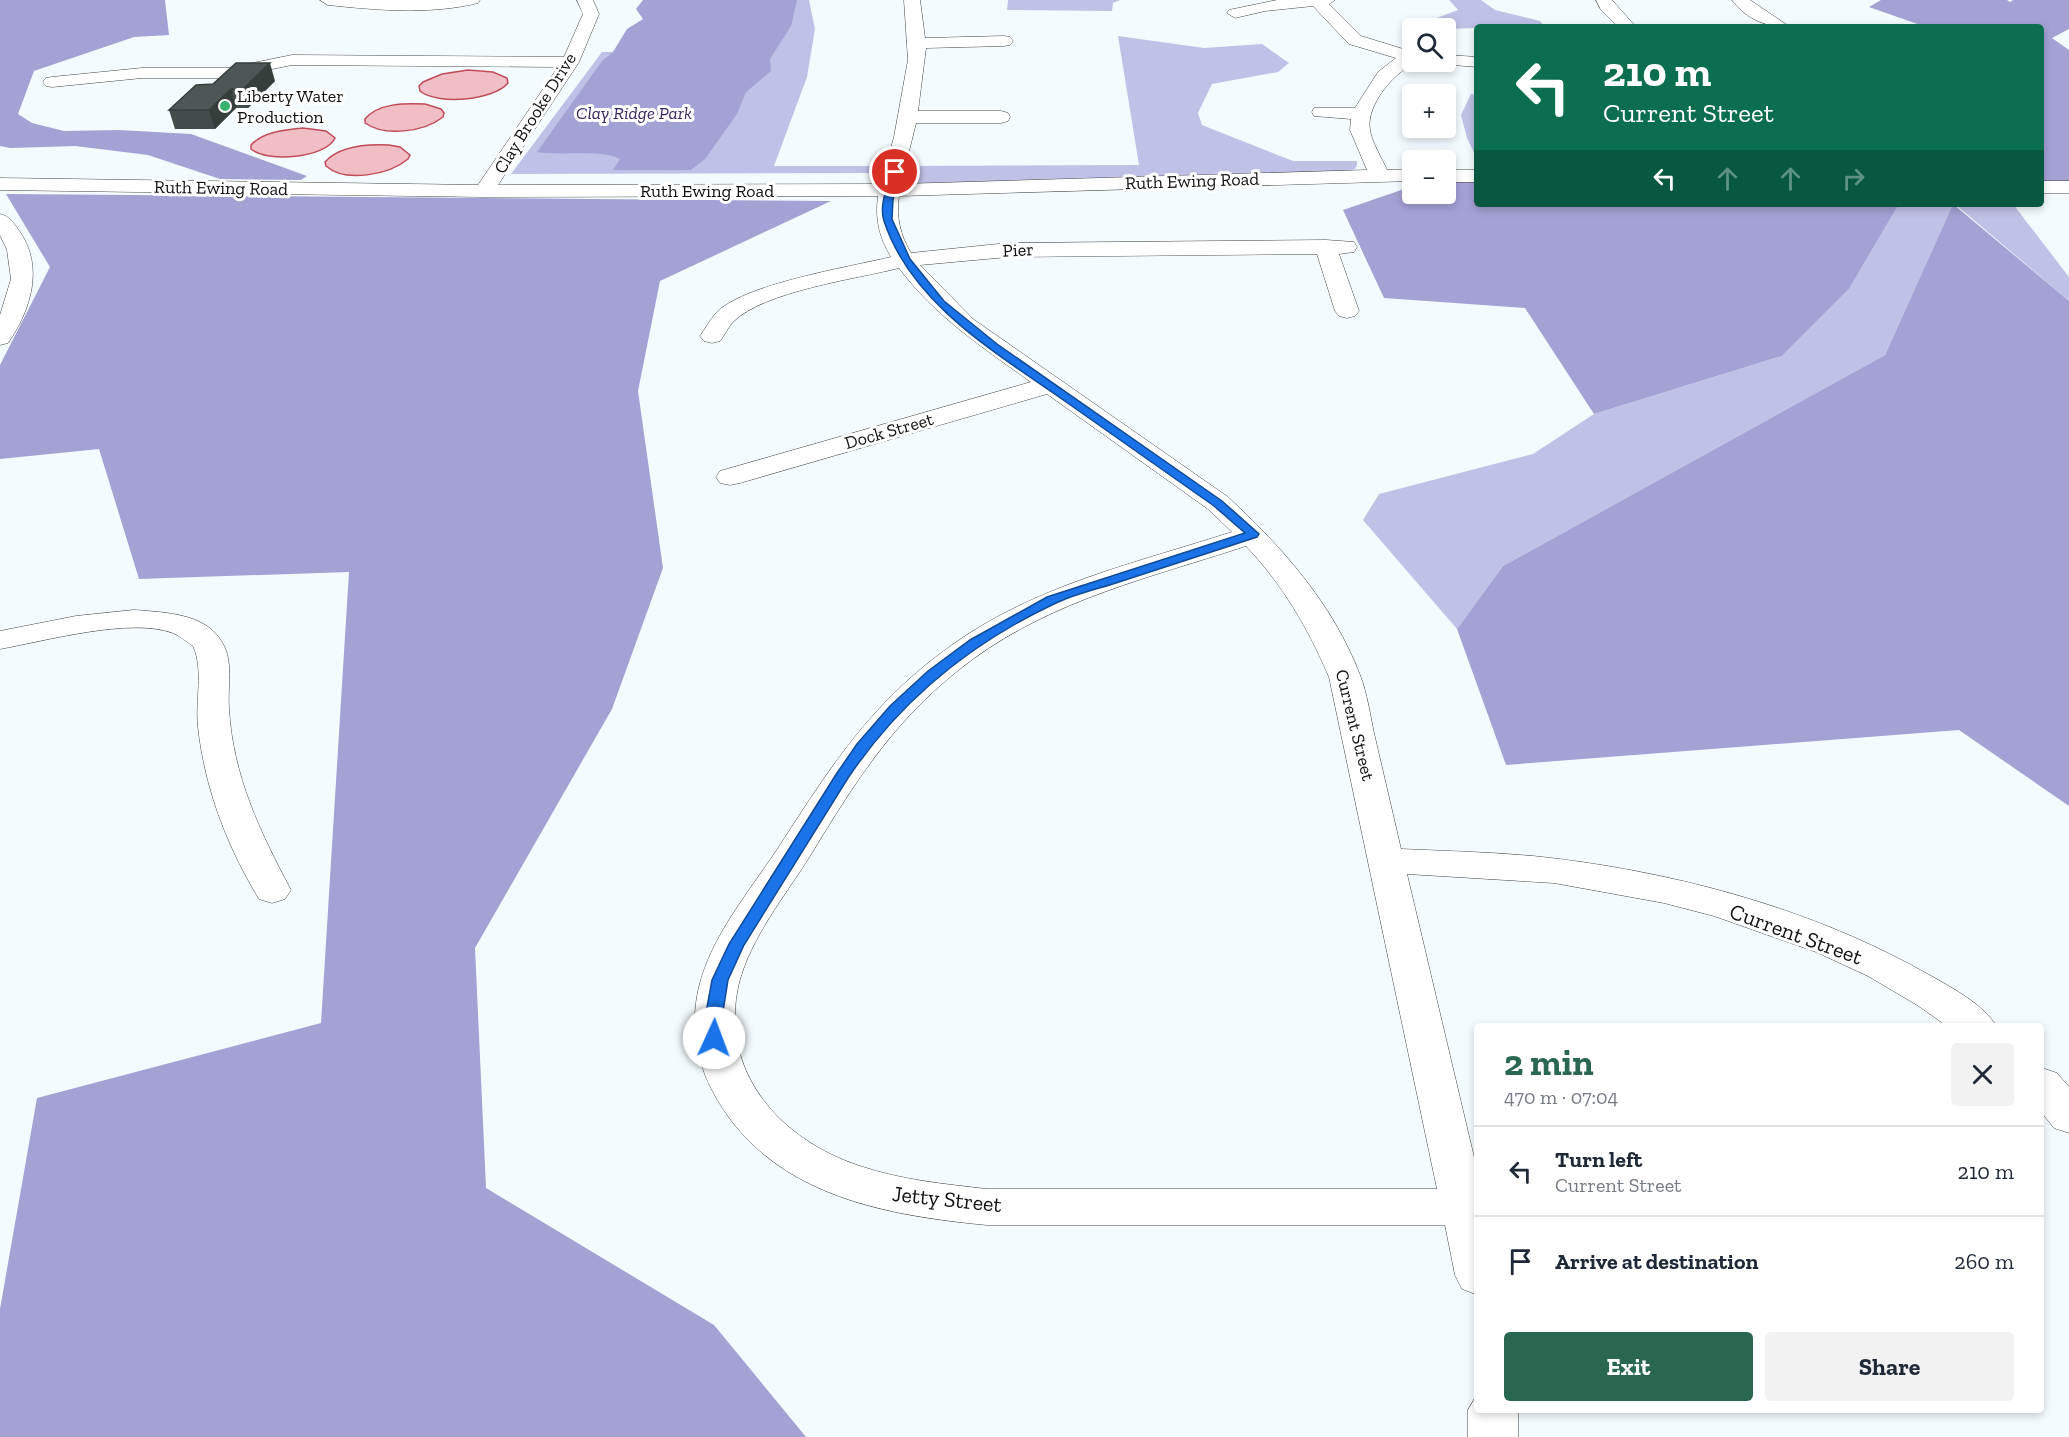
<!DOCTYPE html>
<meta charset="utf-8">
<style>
body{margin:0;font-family:"Zilla Slab",serif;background:#f2f2f3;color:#1f2937;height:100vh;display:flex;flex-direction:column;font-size:22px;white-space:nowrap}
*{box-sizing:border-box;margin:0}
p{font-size:20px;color:#747a83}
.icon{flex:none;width:33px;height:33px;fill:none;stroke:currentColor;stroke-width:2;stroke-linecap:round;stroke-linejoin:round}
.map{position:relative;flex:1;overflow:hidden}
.side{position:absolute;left:1474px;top:1023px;width:570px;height:390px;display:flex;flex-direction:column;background:#fff;border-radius:6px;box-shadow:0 3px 9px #0003}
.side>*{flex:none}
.hud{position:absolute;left:1474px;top:24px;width:570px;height:183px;border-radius:6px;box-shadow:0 3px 9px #0003;background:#0b6e4f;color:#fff;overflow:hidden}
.buttons{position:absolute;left:1402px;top:18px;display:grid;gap:12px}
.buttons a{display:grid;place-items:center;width:54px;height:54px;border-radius:6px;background:#fff;box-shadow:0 3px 9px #0003;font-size:30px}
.pin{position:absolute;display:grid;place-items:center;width:51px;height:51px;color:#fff;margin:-26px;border:3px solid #fff;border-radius:50%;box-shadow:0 2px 6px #0007}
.me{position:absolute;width:66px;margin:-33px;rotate:2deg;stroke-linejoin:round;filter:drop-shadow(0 0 4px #0008)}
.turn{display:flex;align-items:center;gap:21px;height:126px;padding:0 30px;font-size:27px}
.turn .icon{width:78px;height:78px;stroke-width:2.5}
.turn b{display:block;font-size:42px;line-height:51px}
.lanes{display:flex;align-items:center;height:57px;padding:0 30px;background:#0003;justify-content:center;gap:30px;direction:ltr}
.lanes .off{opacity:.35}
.round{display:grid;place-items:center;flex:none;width:63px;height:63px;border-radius:6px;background:#f2f2f3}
.headline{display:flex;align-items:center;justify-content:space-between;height:102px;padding:0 30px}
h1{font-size:36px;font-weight:700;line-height:45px;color:#296750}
.action{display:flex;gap:12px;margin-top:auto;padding:12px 30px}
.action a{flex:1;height:69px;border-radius:6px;background:#296750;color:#fff;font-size:24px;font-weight:700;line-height:69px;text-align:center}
.action a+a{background:#f2f2f3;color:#1f2937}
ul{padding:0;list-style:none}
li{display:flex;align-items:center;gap:18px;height:90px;padding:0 30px;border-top:2px solid #e0e1e3}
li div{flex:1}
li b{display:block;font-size:22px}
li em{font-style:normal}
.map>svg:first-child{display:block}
.green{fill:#c0c1e6}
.forest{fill:#a4a1d5}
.water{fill:#f0bec4;stroke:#c04c58;stroke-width:1.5}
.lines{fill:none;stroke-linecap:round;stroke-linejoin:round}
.minor-casing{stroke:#434343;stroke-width:1}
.minor{fill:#fff;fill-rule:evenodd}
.wall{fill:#424c4a}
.shaded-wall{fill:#363e3c}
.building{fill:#4d5856;stroke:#363e3c;stroke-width:1.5}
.route{fill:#1a73e8;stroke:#114b97;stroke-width:1.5}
.poi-dot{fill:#36b26e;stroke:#fff;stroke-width:2}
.labels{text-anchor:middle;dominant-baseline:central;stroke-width:6;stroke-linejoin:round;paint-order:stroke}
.far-poi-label{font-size:18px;fill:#101010;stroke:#fff;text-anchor:start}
.far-street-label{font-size:18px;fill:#101010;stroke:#fff}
.far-park-label{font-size:18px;font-style:italic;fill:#382662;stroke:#fff}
.street-label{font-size:22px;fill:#101010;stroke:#fff}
</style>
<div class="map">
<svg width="2069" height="1437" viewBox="0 0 2069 1437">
<rect width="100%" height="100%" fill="#f4fbfe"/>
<g class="green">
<polygon points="744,0 809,0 815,29 807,77 774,166 877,166 876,173 511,174 602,52 722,52"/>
<polygon points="1008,0 1120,0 1113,3 1112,11 1007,10"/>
<polygon points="1449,0 1481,0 1495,10 1540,21 1544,26 1446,29 1426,22 1458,10"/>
<polygon points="1118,36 1204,48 1262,44 1289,63 1278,72 1212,84 1198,113 1202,125 1293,161 1357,161 1357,165 1355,169 1346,171 917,186 906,183 904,178 905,166 1139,165"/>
<polygon points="1471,94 1477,95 1477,159 1467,138 1461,115"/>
<polygon points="1899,204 1953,204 1885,355 1503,566 1457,629 1363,520 1379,494 1533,454 1594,414 1782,356 1849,289"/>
<polygon points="1955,204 2013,204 2069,277 2069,301"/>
</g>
<g class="forest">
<polygon points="0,0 165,0 169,35 134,37 34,71 18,114 32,123 64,131 119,130 191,134 307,176 301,180 220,179 148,155 75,146 10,148 0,146"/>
<path d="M643,0H797L791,26L770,59L771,71L746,92L737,114L705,159L691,170H613L620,159C603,149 559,156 537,152L602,61L613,52L627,29L643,19L636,9Z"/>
<polygon points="1881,0 2007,0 2010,2 2013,0 2069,0 2069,29 2052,38 2069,50 2069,182 2042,182 2042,27 1926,27 1869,7"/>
<polygon points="1446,180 1477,181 1478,204 1899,204 1849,289 1782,356 1594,414 1525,308 1384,298 1343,210 1413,186 1413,194 1446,194"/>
<polygon points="6,194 831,201 660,281 638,391 663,568 612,709 475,948 486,1188 714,1325 806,1437 0,1437 0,1309 37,1098 321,1023 349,572 139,579 99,449 0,459 0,365 50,267"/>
<polygon points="1953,204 2069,301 2069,806 1959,730 1506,765 1457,629 1503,566 1885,355"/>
</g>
<g class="water">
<path d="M468,70L493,72L507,78L508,83C493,101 437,105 420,91L419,86L423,82L442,74Z"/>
<path d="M425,104L441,109L444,113L443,117C424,132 385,137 365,123V119C378,103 405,103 425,104Z"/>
<path d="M303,128L326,131L335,138C326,158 267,163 251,149V145C264,131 286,130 303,128Z"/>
<path d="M389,145L400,147L410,155L408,159C389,175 345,183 326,166L325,162C340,145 369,144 389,145Z"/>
</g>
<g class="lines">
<defs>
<g id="minor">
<path d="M320,0H480L478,3C430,15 376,10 328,5Z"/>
<path d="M577,0H593L599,14L579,62L498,185L881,184L894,137L908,60L904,0H920L925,38L1004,36L1010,37L1013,41L1010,45L1004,46L926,48L918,111H1001L1008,113L1010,117L1008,121L1001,123H916L901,184L1367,170L1350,130L1351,119L1314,116L1312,112L1314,108H1355L1378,72L1396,58L1349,44L1313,6L1265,11L1235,18L1227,13L1229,10L1277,0H1335L1329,4L1361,36L1413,52V62H1419C1397,68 1365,105 1370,130C1372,143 1382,158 1387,170L1413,169V181L899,196C896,217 900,235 911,253L1008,243L1326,240L1354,242L1357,247L1354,252L1339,254L1359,311L1355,316L1347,318L1339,316L1335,311L1317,254L1008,257L920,265L973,319L1228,497C1282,547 1333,604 1360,675C1367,693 1370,714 1374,733C1383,772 1392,810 1401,849C1445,851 1489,852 1533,856C1667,870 1806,906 1924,972C1947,985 1984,1004 1996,1026H1947L1917,1005L1868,976L1816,952L1714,916L1664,903L1554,883L1407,874L1478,1174V1295L1462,1289L1455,1275L1445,1225H987C881,1215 766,1194 712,1090C695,1057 690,1020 700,983C714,931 754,886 782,842C833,763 874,700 952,645C1036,585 1136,563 1232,532L1208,509L1047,394L740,483L730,485L720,483L716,477L720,471L1031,382C983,348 935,316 899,268C856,279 764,291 733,322C728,327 725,335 720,341L712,343L704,341L700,336C705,329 710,320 716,313C743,284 850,267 891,257C879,237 875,219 878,196L484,197L0,190V178L478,185L558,67L292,65L228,78H142L52,87L46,86L43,82L46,78L52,77L142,68H228L292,55L564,57L583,14ZM1246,546C1283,585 1308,628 1329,677L1437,1189H987C944,1184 901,1180 860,1166C780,1140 718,1071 739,983C751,937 785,896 810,856C858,777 897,715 973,659C1055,599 1152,577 1246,546Z"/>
<polygon points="1596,0 1612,0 1636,27 1618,27 1601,10"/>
<path d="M1732,0H1750L1790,27C1766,27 1747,20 1732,0Z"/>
<polygon points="1446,55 1478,57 1478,67 1440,64 1438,62 1446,62"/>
<rect x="1446" y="170" width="32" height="12"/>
<rect x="2042" y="181" width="27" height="12"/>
<path d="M0,214C10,216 14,224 20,232C44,267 31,310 8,343L0,345V315L11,279L7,250L0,235Z"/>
<path d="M134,610C160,612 198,613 216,634C236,656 227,682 229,709C233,776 260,832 291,890L285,899L272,903L259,899C227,846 205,789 198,727C195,701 204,670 193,646C187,642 180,636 173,633C131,617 45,641 0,649V631L76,616Z"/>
<polygon points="2042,1068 2057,1073 2069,1087 2069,1133 2054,1128 2042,1113"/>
<polygon points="1478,1393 1478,1410 1518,1410 1518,1437 1468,1437 1468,1410"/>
</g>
</defs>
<use href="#minor" class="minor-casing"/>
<use href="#minor" class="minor"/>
</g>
<polygon class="wall" points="275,81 248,108 236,108 215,129 175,129 169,110 213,84"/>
<g class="shaded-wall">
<polygon points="270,63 275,81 248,108 243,89"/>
<polygon points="231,89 236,108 215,129 209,110"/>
</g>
<polygon class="building" points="236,63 270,63 243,89 231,89 209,110 169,110 196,85 213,84"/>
<path class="route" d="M895,170L899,172L893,200L892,219L910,259L944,301L997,344L1222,501L1259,534L1257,537C1211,552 1165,567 1119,582C1098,589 1074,594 1054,604C971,643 900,701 848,778L744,945L728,980L722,1018L723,1038L720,1042L714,1044L708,1042L706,1038L705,1018L712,980L729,944L837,773L857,744L890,706L928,671L970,640L1047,597L1245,533L1214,506C1166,472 1117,438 1069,404C1000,355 912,306 884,221C879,207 887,187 891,172Z"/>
<circle class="poi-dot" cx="225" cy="106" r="6"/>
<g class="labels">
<g class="far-poi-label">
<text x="237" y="96">Liberty Water<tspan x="237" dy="21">Production</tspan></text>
</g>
<g class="far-street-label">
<text transform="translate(535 113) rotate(-58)">Clay Brooke Drive</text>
<text transform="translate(1192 181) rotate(-2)">Ruth Ewing Road</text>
<text transform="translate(221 188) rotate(1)">Ruth Ewing Road</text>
<text x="707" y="191">Ruth Ewing Road</text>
<text transform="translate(1018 250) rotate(-3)">Pier</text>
<text transform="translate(889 431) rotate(-16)">Dock Street</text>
<text transform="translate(1355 725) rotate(76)">Current Street</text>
</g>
<g class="far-park-label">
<text x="634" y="113">Clay Ridge Park</text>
</g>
<g class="street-label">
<text transform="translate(1796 934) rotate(20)">Current Street</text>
<text transform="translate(947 1199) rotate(6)">Jetty Street</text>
</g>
</g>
</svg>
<div class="buttons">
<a><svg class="icon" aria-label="search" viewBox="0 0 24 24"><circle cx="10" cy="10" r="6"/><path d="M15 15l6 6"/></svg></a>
<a>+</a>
<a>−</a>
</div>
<div class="pin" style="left:895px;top:172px;background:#d93025"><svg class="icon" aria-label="arrive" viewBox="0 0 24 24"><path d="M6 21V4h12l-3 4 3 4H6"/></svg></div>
<svg class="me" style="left:714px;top:1038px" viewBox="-20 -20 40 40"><circle r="19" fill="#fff"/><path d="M0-13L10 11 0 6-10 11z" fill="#1a73e8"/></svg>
<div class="hud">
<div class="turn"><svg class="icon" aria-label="left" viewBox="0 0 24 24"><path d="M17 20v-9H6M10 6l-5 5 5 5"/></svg><div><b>210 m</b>Current Street</div></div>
<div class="lanes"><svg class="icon" aria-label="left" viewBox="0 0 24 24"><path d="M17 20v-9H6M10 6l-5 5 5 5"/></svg><svg class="icon off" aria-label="ahead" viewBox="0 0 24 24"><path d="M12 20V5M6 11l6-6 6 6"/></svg><svg class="icon off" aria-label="ahead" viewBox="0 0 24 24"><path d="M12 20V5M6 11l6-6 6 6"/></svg><svg class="icon off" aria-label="right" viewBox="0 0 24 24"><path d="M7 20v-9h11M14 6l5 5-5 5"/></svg></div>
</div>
<section class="side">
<div class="headline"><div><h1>2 min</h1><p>470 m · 07:04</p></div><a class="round"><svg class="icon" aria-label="close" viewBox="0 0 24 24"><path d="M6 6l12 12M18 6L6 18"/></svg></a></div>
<ul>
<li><svg class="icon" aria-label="left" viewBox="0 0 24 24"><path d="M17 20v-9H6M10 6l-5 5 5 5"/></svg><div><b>Turn left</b><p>Current Street</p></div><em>210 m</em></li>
<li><svg class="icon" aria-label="arrive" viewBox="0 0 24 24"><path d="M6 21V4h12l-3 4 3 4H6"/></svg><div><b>Arrive at destination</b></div><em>260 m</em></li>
</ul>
<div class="action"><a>Exit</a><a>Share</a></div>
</section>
</div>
